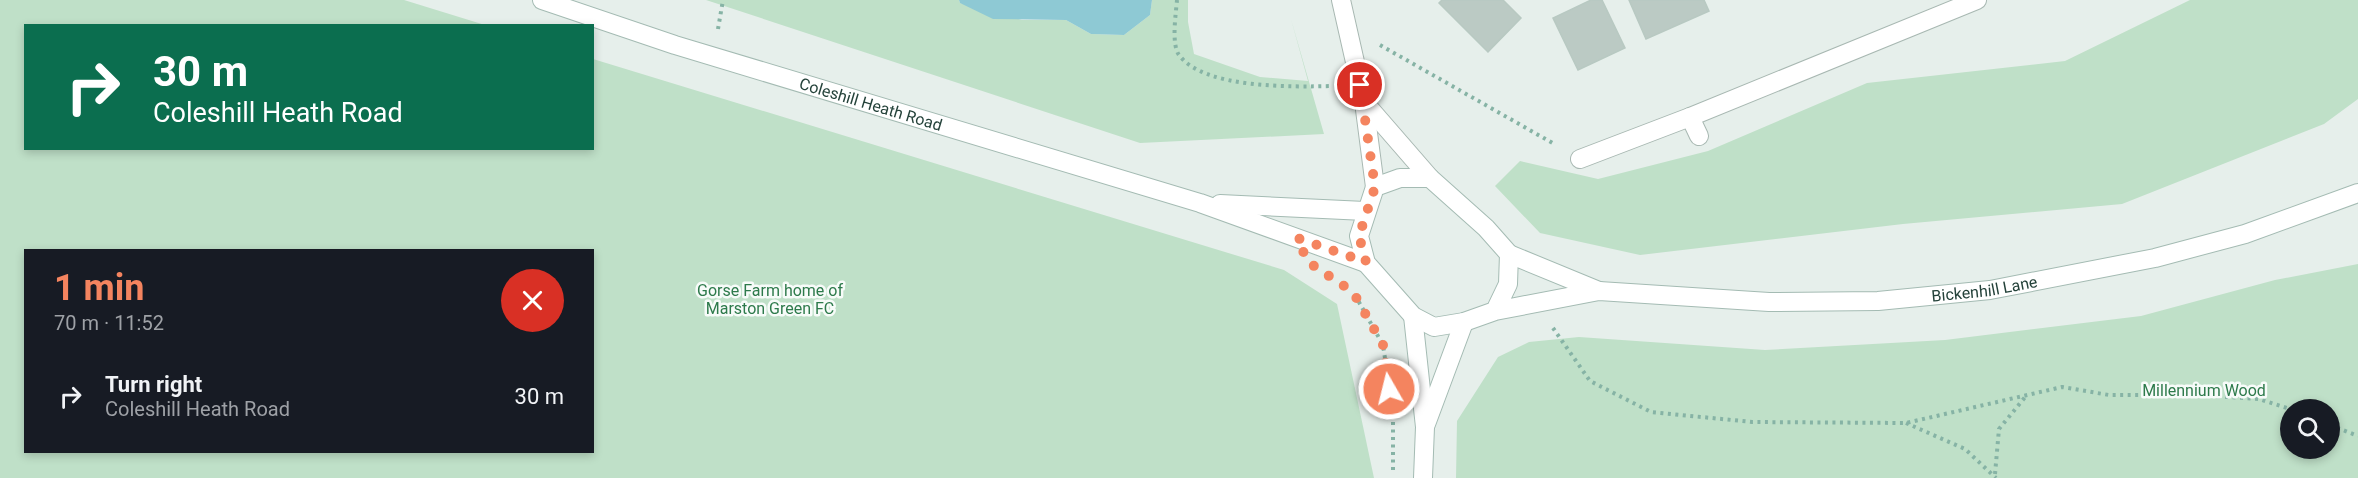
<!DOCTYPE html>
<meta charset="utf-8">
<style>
body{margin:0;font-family:Roboto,sans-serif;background:#242831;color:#f1f3f6;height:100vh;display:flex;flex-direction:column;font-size:22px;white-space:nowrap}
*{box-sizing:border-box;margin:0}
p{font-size:20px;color:#9ea1a6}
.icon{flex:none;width:33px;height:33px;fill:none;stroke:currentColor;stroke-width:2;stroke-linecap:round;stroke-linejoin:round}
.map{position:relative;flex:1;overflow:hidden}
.sheet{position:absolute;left:24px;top:249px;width:570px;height:204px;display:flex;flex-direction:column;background:#171b24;border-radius:0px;box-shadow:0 3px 9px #0003}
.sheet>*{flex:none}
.banner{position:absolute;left:24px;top:24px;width:570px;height:126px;border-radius:0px;box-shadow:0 3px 9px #0003;background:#0b6e4f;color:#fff;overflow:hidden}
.controls{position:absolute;left:2280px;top:399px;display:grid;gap:12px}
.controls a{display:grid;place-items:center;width:60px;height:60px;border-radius:50%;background:#171b24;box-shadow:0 3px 9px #0003;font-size:30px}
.pin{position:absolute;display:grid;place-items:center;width:51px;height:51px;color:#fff;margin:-26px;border:3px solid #fff;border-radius:50%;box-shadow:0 2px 6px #0007}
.me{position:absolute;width:66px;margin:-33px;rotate:352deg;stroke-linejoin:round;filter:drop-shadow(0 0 4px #0008)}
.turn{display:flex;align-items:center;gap:21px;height:126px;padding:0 30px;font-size:27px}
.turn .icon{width:78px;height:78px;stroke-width:2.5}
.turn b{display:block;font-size:42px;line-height:51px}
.round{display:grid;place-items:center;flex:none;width:63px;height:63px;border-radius:32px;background:#242831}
.headline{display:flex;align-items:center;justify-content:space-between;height:102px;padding:0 30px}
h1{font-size:36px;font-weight:700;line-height:45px;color:#f4845f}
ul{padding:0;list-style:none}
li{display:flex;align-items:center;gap:18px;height:90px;padding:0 30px}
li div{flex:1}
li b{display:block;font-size:22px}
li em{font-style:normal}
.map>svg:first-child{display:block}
.green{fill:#bfe0c8;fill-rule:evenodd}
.water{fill:#8ec9d4}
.building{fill:#bbcac4;stroke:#b8c9c2;stroke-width:1.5}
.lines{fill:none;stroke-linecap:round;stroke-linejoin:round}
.street-casing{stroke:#a8b8b2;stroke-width:20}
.secondary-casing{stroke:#a4bbb3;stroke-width:20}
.path{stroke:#86b3a5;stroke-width:4;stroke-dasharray:3 4.5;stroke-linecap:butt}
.street{stroke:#fff;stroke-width:18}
.secondary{stroke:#fff;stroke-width:18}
.route{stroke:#f4845f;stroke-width:10;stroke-dasharray:0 18}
.labels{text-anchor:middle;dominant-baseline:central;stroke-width:5;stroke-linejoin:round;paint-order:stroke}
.street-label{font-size:16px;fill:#24423a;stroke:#f7fbf9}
.park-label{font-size:16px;fill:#2d7a4b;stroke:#f7fbf9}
</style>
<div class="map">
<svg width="2358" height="478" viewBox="0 0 2358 478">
<rect width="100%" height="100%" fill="#e6efeb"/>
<g class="green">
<path d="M0,0H404L485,25L26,26V148H592L593,59L1284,270L1337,304L1374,478H0ZM592,250V452H26V250Z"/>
<polygon points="706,0 959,0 960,3 1022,20 1066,20 1091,34 1124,35 1150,15 1152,0 1188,0 1188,22 1194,54 1260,77 1308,81 1291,19 1324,134 1140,143"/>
<polygon points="2190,0 2358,0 2358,99 2324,124 2122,204 1903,224 1640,255 1540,233 1495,186 1520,161 1598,179 1708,151 1867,83 2065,61"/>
<path d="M2358,264V478H1456L1457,421L1498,357L1529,342L1579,337L1765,350L1945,340L2141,316L2275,280ZM2290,410H2330V448H2290Z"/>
</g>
<polygon class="water" points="959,0 1152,0 1150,15 1124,35 1091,34 1066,20 993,19 960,3"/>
<g class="building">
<polygon points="1442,0 1503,0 1521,18 1488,52 1439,3"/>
<polygon points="1591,0 1602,0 1625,48 1578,70 1553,18"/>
<polygon points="1629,0 1704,0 1709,11 1646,39"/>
</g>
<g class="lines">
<defs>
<g id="street">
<polyline points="1341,0 1364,102 1375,187"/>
<polyline points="1364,102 1430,178"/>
<polyline points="1690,117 1699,136"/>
<polyline points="1580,159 1690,117 1977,0"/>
</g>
<g id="secondary">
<path id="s1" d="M542,0L675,45L1200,203L1366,263"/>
<polyline points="1220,204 1365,211"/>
<polyline points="1509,254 1599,291"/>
<path id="s2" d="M1495,311L1508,284L1509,254L1486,228L1430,178H1400L1375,187L1359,236L1366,263L1413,316L1434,327L1464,322L1495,311L1599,291L1769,302L1878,301L1990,290L2155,258L2245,234L2358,193"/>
<polyline points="1413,316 1425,427 1423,478"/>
<polyline points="1426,424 1464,322"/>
</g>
</defs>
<use href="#street" class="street-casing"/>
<use href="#secondary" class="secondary-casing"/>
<g class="path">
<path d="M1177,0C1176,13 1171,44 1179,55C1204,89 1293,87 1332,86"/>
<polyline points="718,29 723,0"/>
<polyline points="1380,45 1556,145"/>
<polyline points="1355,295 1383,345 1393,411 1393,474"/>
<polyline points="1553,328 1590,381 1651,412 1752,422 1906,423 2062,387 2109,395 2194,395 2259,399 2293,410"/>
<polyline points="1906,423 1965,449 1996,478"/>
<polyline points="2330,425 2358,436"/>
<polyline points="1995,474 1999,429 2026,396"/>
</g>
<use href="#street" class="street"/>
<use href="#secondary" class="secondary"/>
</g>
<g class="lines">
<polyline class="route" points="1360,85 1375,187 1359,236 1366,262 1297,238 1308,262 1353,292 1383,345 1389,389"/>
</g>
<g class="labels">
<g class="street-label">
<text stroke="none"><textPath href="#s1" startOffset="345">Coleshill Heath Road</textPath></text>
<text stroke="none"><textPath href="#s2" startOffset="956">Bickenhill Lane</textPath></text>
</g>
<g class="park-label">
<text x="770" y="290">Gorse Farm home of<tspan x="770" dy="18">Marston Green FC</tspan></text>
<text x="2204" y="390">Millennium Wood</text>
</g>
</g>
</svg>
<div class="controls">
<a><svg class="icon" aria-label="search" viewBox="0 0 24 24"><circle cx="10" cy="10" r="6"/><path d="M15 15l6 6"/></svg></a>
</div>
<div class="pin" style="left:1360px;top:85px;background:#d93025"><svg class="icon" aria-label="arrive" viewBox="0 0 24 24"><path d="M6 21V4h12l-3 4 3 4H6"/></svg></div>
<svg class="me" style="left:1389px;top:389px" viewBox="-20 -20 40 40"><circle r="17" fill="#f4845f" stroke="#fff" stroke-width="3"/><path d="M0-11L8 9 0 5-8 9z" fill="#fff"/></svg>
<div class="banner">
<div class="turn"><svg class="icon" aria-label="right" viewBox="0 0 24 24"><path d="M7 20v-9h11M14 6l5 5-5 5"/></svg><div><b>30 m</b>Coleshill Heath Road</div></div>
</div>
<section class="sheet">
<div class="headline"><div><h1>1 min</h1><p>70 m · 11:52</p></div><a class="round" style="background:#d93025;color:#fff"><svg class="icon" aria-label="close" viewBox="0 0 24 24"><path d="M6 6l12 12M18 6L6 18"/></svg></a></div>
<ul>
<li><svg class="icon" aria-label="right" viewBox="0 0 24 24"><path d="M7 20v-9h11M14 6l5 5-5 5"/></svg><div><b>Turn right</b><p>Coleshill Heath Road</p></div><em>30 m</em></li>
</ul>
</section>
</div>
